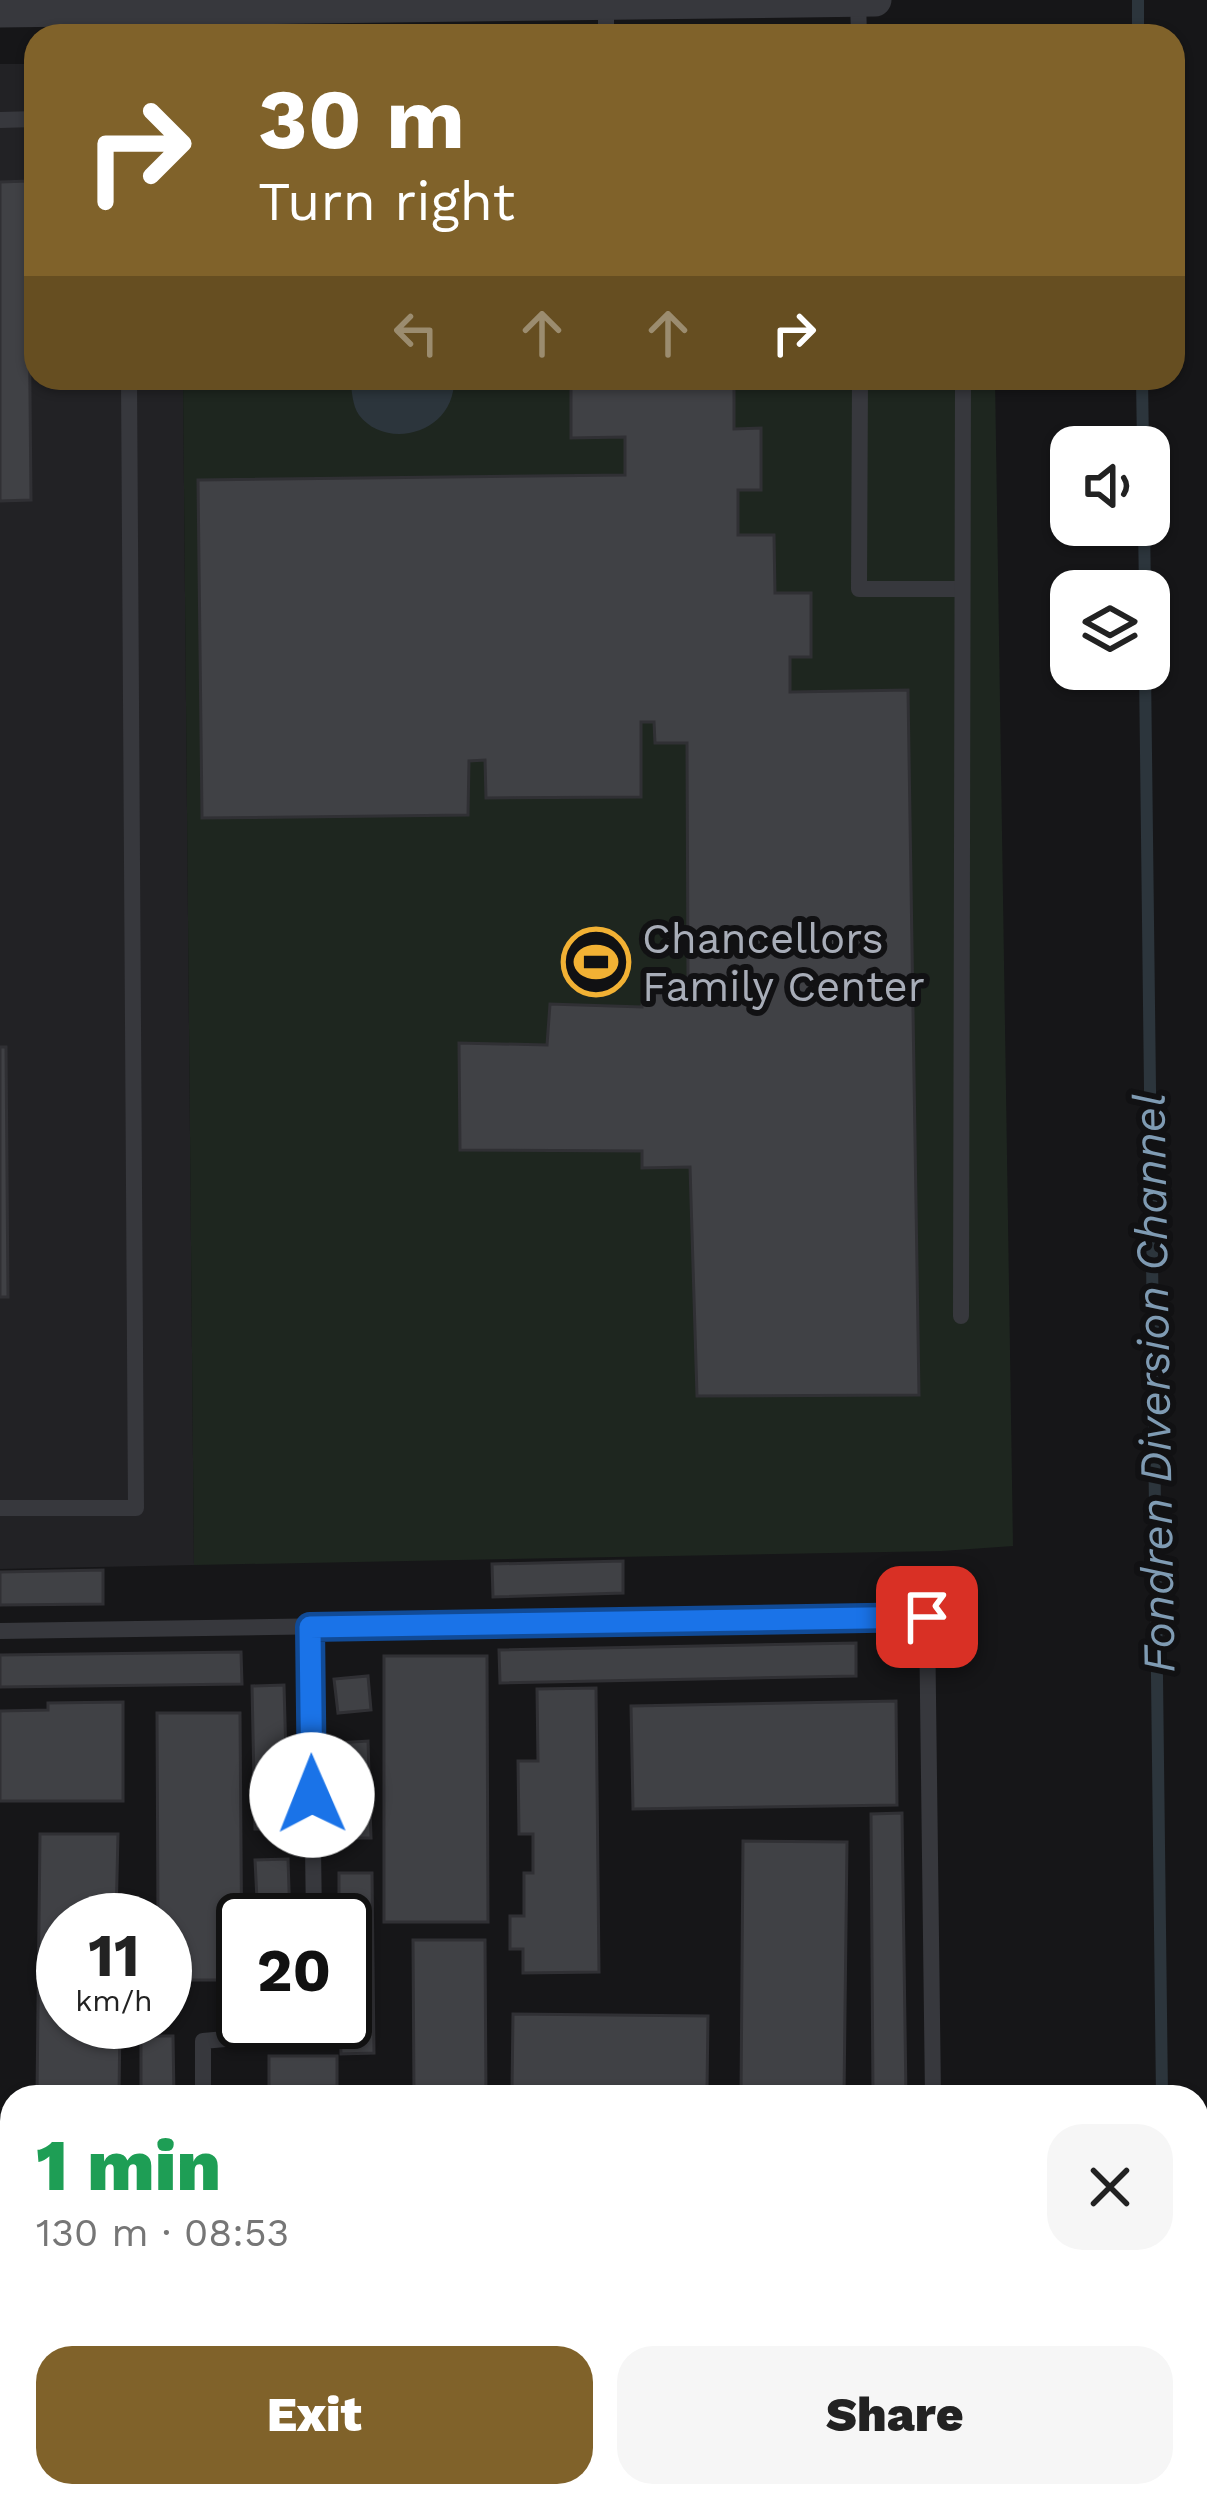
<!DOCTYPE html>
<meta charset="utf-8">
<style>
body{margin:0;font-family:"Work Sans",sans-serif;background:#f6f6f6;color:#222;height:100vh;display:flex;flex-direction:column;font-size:45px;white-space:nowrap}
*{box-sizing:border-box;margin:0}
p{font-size:39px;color:#767676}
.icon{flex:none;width:66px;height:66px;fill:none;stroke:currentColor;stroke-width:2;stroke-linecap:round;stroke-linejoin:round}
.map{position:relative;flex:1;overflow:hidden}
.panel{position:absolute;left:0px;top:2085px;width:1209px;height:423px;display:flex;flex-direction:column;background:#fff;border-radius:36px 36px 0 0;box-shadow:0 3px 9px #0004}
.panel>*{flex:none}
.banner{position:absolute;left:24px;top:24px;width:1161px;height:366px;border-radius:36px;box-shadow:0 3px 9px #0004;background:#80622a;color:#fff;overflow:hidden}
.tools{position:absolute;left:1050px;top:426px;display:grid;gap:24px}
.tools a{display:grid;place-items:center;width:120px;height:120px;border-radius:24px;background:#fff;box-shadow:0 3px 9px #0004;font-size:60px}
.speed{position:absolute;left:36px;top:1893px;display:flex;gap:24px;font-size:60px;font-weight:700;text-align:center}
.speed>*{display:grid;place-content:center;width:156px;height:156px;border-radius:50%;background:#fff;box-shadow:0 3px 9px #0004;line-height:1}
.speed small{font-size:30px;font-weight:400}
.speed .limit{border:6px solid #111;border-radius:18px;background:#fff;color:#111}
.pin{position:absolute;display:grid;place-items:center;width:102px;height:102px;color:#fff;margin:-51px;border-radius:24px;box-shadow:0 6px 18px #0006}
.me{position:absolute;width:132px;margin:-66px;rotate:359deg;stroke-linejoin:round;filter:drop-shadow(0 0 9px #0008)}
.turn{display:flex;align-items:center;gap:42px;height:252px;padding:0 36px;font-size:54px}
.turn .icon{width:156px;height:156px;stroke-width:2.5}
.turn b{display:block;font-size:84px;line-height:102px}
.lanes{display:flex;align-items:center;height:114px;padding:0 36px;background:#0003;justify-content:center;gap:60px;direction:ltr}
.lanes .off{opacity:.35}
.round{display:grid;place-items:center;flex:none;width:126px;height:126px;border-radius:36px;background:#f6f6f6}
.head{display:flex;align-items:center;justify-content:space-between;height:204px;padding:0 36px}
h1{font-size:72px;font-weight:800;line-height:90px;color:#1e9e55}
.button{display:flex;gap:24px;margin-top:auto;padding:24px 36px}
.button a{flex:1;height:138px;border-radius:36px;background:#80622a;color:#fff;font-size:48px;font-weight:800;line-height:138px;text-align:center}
.button a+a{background:#f6f6f6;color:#222}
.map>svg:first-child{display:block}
.built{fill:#222225}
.green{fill:#1e261f}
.water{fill:#2c353c}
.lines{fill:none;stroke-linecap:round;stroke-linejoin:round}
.stream{stroke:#2c353c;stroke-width:12}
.building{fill:#404145;stroke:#303034;stroke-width:3}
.service{stroke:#37383d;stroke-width:16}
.minor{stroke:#37383d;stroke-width:33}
.route-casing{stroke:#114b97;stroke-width:30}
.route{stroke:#1a73e8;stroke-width:21}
.labels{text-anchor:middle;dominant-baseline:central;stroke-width:12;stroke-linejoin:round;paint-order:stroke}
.poi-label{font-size:42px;fill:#a8adb8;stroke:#111113;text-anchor:start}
.water-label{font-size:45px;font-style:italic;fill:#7f9bb3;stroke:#111113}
</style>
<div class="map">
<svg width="1207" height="2506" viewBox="0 0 1207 2506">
<rect width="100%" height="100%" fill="#161618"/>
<polygon class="built" points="0,64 36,64 36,378 183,378 194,1565 0,1569"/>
<polygon class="green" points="183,378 995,378 1013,1546 942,1551 194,1565"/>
<path class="water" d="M350,378H454C456,434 386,451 359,415C352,405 352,390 350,378Z"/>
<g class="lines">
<g class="stream">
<polyline points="1138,0 1138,36"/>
<polyline points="1142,378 1143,447"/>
<polyline points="1144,525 1145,591"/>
<polyline points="1145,669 1162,2097"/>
<polyline points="1166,2496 1166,2506"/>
</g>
</g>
<g class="building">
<polygon points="28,181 31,500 0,501 0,182"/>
<polygon points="571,378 734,378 734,429 761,428 761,490 738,490 738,535 774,535 775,593 811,593 811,657 790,657 790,692 908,690 919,1395 697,1396 690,1167 642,1168 642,1151 460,1150 459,1043 547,1045 550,1004 642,1007 644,980 688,980 687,743 655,743 654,722 641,722 641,797 486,798 485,760 469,761 468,815 202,818 198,480 625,475 625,437 571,438"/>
<polygon points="0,1047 6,1047 8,1297 0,1297"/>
<polygon points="623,1561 623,1593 493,1597 492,1564"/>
<polygon points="103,1570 103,1604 0,1605 0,1572"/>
<polygon points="856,1643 856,1676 500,1683 499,1650"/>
<polygon points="241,1652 242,1684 0,1687 0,1655"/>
<polygon points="384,1656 487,1656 488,1922 384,1922"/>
<polygon points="368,1676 371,1710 338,1713 334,1679"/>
<polygon points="284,1685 288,1829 255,1829 252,1686"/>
<polygon points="596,1688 599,1972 523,1973 523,1949 510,1949 510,1916 524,1916 524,1873 533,1873 533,1834 519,1834 518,1761 538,1761 537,1689"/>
<polygon points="896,1701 897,1805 633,1809 631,1706"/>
<polygon points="123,1702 123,1801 0,1801 0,1711 48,1710 48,1703"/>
<polygon points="157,1713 240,1713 242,1980 165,1980 165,1920 158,1920"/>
<polygon points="368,1741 371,1838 340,1838 337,1743"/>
<polygon points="902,1813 906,2097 873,2097 871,1814"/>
<polygon points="40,1834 118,1834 116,1920 63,1920 63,2022 120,2022 119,2096 37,2095"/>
<polygon points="743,1841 847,1842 844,2097 741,2097"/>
<polygon points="288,1859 290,1920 258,1920 255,1860"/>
<polygon points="339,1873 372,1873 374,2053 341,2054 340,2022 345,2022 345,1920 339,1920"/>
<polygon points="413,1940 485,1940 486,2097 414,2097"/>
<polygon points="513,2014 708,2016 707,2091 512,2089"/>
<polygon points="141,2036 173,2036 174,2097 141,2097"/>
<polygon points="269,2056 337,2056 337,2086 269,2087"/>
<rect x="0" y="2130" width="12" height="85"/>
<rect x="0" y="2258" width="12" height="102"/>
<polygon points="0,2372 12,2373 12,2406 0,2406"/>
</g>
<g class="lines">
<g class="service">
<polyline points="858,0 859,36"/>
<polyline points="606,4 606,36"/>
<polyline points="218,9 219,36"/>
<polyline points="0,120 36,119"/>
<polyline points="860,378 859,589 962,589"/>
<polyline points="961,1316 963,378"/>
<polyline points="0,1508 136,1508 129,378"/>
<polyline points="310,1627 314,1920"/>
<polyline points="0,1631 927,1617 933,2097"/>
<polyline points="203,2097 203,2041 315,2031 315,2022"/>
<polyline points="0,2439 12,2439"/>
</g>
<polyline class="minor" points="0,11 875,0"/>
</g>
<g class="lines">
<defs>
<polyline id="route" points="312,1795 310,1627 927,1617"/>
</defs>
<use href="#route" class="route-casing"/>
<use href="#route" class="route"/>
</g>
<defs>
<symbol id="stadium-ring" viewBox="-11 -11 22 22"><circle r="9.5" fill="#111113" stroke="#f2b134" stroke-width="1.5"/><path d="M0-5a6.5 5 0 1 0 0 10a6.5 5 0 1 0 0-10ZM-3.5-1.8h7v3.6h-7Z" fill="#f2b134"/></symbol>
</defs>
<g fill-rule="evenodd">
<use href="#stadium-ring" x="558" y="924" width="76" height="76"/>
</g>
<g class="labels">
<g class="poi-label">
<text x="642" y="938">Chancellors<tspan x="642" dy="48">Family Center</tspan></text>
</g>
<g class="water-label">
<text transform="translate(1154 1383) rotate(-91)">Fondren Diversion Channel</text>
</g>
</g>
</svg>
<div class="tools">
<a><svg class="icon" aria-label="sound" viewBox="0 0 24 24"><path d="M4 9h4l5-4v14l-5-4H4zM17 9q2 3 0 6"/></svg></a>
<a><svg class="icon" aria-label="layers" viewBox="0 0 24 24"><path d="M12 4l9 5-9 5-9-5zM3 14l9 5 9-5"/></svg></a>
</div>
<div class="speed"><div>11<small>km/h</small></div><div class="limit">20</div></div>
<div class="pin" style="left:927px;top:1617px;background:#d93025"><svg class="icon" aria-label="arrive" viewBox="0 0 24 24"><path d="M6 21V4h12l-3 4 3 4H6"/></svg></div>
<svg class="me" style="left:312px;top:1795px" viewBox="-20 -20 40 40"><circle r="19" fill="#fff"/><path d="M0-13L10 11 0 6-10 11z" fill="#1a73e8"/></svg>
<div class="banner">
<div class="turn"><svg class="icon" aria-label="right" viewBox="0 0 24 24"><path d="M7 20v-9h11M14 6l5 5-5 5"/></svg><div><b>30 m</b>Turn right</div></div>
<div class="lanes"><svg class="icon off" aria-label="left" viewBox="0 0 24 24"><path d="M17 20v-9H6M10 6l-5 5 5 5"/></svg><svg class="icon off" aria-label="ahead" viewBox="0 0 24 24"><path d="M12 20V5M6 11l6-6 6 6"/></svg><svg class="icon off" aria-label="ahead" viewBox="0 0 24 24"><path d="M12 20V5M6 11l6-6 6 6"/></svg><svg class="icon" aria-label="right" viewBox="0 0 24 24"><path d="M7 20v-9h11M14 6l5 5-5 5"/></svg></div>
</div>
<section class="panel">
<div class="head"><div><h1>1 min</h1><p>130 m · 08:53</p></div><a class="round"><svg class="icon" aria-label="close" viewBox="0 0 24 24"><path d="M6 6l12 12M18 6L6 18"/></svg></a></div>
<div class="button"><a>Exit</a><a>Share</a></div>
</section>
</div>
